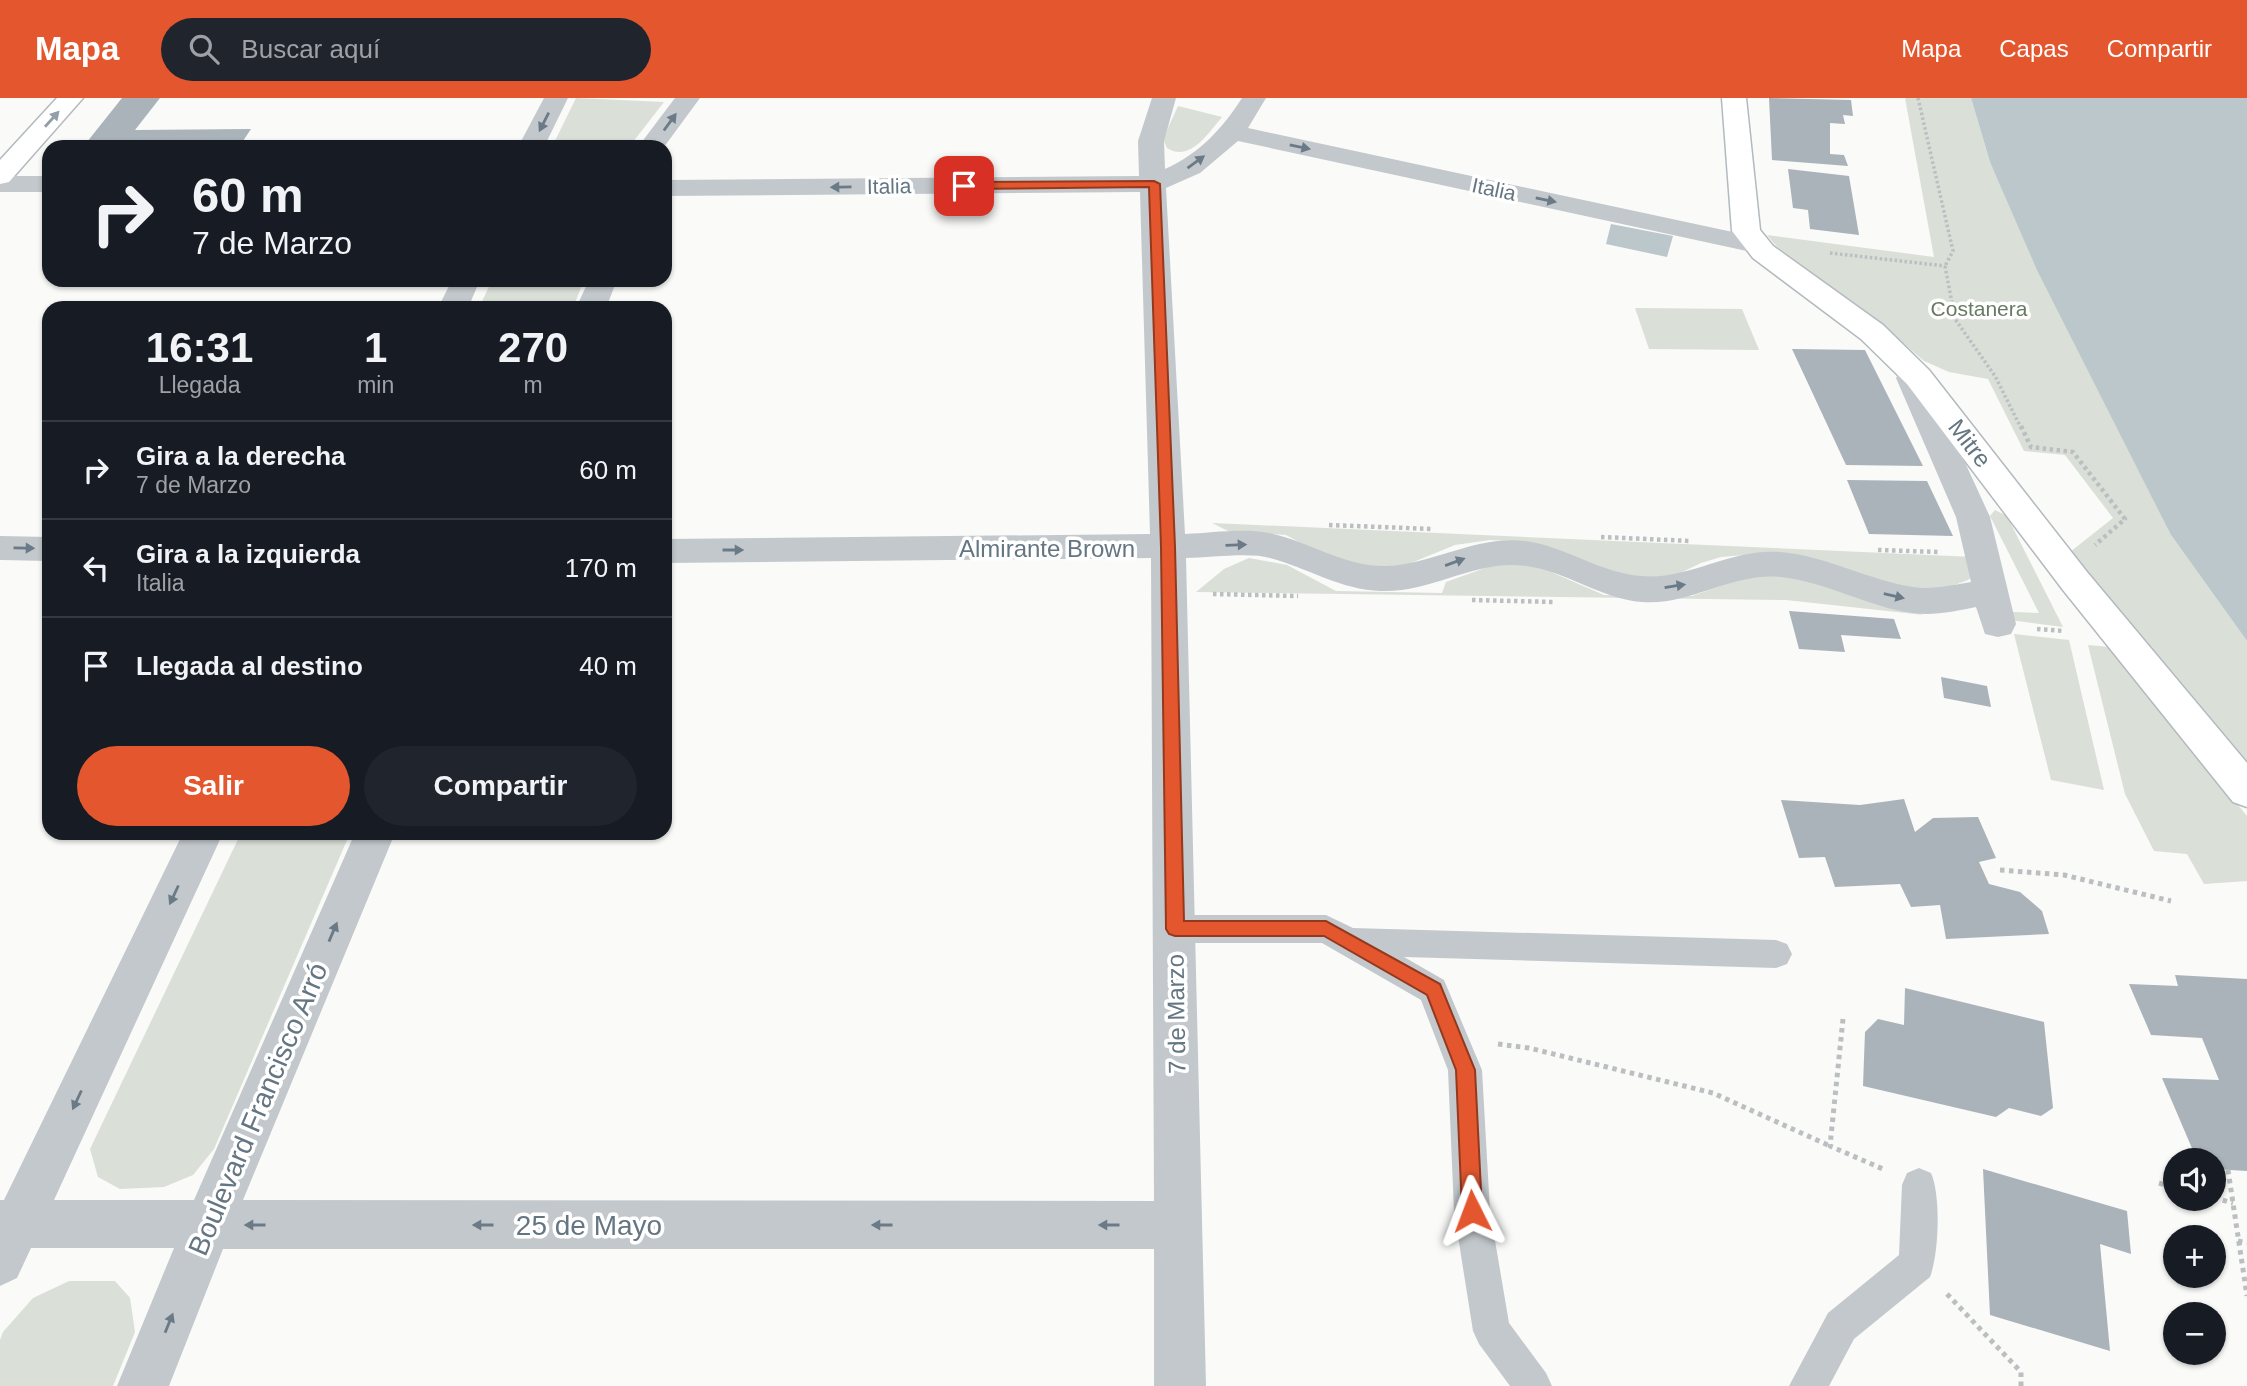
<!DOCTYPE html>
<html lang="es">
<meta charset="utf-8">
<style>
body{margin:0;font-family:Helvetica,sans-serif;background:#20242c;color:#f1f3f6;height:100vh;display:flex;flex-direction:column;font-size:26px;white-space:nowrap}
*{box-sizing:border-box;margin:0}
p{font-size:23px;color:#9ea1a6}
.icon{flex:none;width:38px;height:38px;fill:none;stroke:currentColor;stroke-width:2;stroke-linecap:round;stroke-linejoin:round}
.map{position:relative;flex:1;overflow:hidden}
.drawer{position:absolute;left:42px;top:203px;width:630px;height:539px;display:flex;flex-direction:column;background:#171b24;border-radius:21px;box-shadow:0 2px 5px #0004}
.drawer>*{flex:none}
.hud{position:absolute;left:42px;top:42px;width:630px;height:147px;border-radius:21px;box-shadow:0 2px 5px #0004;background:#171b24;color:#f1f3f6;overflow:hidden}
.controls{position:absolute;left:2163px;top:1050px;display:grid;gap:14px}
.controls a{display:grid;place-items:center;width:63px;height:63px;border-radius:50%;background:#171b24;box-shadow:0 2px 5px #0004;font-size:35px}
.pin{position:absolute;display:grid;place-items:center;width:60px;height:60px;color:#fff;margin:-30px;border-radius:14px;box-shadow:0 4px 10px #0006}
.me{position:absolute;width:77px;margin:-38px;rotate:357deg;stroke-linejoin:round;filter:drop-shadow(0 0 5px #0008)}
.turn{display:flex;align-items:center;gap:24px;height:147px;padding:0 35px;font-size:32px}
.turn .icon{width:91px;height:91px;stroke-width:2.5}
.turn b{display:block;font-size:49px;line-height:60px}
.eta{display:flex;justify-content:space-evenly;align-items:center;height:119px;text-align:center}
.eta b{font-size:42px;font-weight:700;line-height:49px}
.cta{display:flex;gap:14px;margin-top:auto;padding:14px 35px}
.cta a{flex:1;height:80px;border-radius:42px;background:#e4572e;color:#fff;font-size:28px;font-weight:700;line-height:80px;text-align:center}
.cta a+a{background:#20242c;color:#f1f3f6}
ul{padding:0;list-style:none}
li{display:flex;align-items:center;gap:21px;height:98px;padding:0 35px;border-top:2px solid #363941}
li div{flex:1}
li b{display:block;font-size:26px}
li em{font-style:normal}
header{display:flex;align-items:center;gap:42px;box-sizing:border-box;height:98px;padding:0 35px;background:#e4572e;color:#fff}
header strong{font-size:33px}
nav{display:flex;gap:38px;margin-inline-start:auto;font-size:24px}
.search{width:490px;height:63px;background:#20242c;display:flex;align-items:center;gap:18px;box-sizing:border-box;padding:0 24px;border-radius:38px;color:#9ea1a6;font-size:26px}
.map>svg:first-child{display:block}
.green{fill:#dadfd7}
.water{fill:#bbc7cb}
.building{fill:#aab3b9}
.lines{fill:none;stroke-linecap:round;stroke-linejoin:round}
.secondary-casing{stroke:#b3babf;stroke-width:3}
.path-far2{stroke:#bbbfc2;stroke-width:3.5;stroke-dasharray:2.5 2.5;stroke-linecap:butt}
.path-far1{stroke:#bbbfc2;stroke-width:4.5;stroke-dasharray:3.5 3.5;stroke-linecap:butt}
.path{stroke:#bbbfc2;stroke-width:5;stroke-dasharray:4.5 4.5;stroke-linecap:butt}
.lane{fill:#c3c8cc;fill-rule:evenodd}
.street{fill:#c3c8cc;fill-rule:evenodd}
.secondary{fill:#fff;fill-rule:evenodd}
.oneway{fill:#939fa8}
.oneway2{fill:#6a7a87}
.route{fill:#e4572e;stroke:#94391e;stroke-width:2}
.labels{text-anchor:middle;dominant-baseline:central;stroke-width:7;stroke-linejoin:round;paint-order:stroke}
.far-street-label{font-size:21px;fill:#657683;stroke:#fff}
.far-park-label{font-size:21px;fill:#687a64;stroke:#fff}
.street-label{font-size:24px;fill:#657683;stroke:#fff}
.near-street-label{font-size:28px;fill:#657683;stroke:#fff}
</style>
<header>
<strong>Mapa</strong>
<div class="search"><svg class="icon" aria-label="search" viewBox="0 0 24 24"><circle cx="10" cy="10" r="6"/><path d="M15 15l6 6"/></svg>Buscar aquí</div>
<nav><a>Mapa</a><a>Capas</a><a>Compartir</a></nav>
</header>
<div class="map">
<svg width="2247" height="1288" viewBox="0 0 2247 1288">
<rect width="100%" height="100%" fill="#fafaf8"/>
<g class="green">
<polygon points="576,0 664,4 629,49 552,49"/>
<polygon points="1905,0 1971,0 1990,64 2171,437 2247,543 2247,666 2070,454 2113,420 2065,357 2024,353 1988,281 1949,274 1924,263 1882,227 1777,149 1767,137 1934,159"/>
<path d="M1178,8L1222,19C1209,34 1190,65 1167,50L1163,41Z"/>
<polygon points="492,182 584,182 573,210 479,210"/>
<polygon points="1635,210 1742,211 1759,252 1649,251"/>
<polygon points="1995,412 2007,418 2063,529 2010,522 2012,514 2039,515 1990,418"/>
<polygon points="1212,425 1974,459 1976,475 1968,482 1952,488 1916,494 1767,455 1721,459 1701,465 1674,478 1639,479 1617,477 1513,443 1490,442 1455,447 1406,467 1371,469 1319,455 1286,437 1228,433"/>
<polygon points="1249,460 1287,467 1336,493 1442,495 1446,484 1496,466 1535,467 1604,497 1692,498 1741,481 1776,476 1875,500 1924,517 1786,502 1196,494 1224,471"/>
<polygon points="2014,536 2069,542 2104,692 2051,682"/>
<polygon points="2088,547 2110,549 2247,718 2247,783 2204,786 2187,756 2154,753 2125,696"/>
<polygon points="241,735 350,735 214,1051 193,1077 164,1089 120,1091 98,1079 90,1051"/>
<polygon points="69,1183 115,1183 130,1200 135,1234 113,1288 0,1288 0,1242 3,1234 33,1200"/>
</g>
<g class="water">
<polygon points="1971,0 2247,0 2247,543 2171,437 2037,172 1990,64"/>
<polygon points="1611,126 1673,138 1667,159 1606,146"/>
</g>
<g class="building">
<polygon points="122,0 160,0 135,32 251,31 239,49 83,49"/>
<polygon points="1769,0 1851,2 1853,18 1843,17 1845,26 1830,25 1830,56 1844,57 1848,68 1772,62"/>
<polygon points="1788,71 1849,78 1859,137 1810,131 1808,112 1793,110"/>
<polygon points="1792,251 1865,252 1923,368 1846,367"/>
<polygon points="1847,382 1927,383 1953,438 1869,436"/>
<polygon points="1789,513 1894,521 1901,541 1841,537 1845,554 1799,551"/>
<polygon points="1941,579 1987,588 1991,609 1944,600"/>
<polygon points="1904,701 1915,734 1933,720 1978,719 1996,760 1979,764 1989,786 2020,794 2042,813 2049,836 1946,841 1940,807 1911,809 1900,786 1835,789 1825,759 1799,760 1781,702 1860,707"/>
<polygon points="2175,877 2247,881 2247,1073 2214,1071 2214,1062 2197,1062 2162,980 2219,982 2202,940 2151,937 2129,886 2178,888"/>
<polygon points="1905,890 2044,924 2053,1010 2041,1018 2009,1010 1996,1019 1863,988 1865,934 1878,921 1904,927"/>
<polygon points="1983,1071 2127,1113 2131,1156 2100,1146 2110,1253 1990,1217"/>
</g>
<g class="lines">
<defs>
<g id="secondary">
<polygon points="57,0 83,0 9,84 0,86 0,62"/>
<polygon points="1722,0 1746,0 1760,132 1773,148 1883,227 1929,272 2087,474 2247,665 2247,709 2233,704 2063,492 1907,286 1861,241 1753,160 1732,133"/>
</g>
</defs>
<use href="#secondary" class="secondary-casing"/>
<g class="path-far2">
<polyline points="1918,0 1953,153 1945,168"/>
<polyline points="1830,155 1945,168"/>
<polyline points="1945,168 1955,221 1995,278 2021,330"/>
</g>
<g class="path-far1">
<polyline points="2021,328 2031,349 2073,354 2125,421 2095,447"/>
<polyline points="1329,427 1432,431"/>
<polyline points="1601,439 1691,443"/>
<polyline points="1878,452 1939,454"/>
<polyline points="1213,496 1298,498"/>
<polyline points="1472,502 1554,504"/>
<polyline points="2037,531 2063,533"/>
</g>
<g class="path">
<polyline points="2000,772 2064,777 2171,803"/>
<polyline points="1843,921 1830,1048 1883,1071"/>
<polyline points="1498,946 1529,950 1713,995 1830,1048"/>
<polyline points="2228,1072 2247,1198"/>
<polyline points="2159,1085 2175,1090"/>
<polyline points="2214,1100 2233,1105"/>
<polyline points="2238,1143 2247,1145"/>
<polyline points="1947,1196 2021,1274 2021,1288"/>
</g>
<g class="lane">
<polygon points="1175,817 1326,817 1353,830 1776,842 1787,846 1792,856 1787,866 1776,870 1404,859 1444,882 1482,972 1490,1113 1509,1225 1546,1275 1552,1288 1510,1288 1479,1246 1473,1233 1454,1113 1448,972 1421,902 1322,845 1175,845 1164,841 1160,831 1164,821"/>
<path d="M1919,1070L1931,1075C1941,1097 1939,1156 1930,1179L1854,1241L1829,1288H1789L1828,1215L1899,1157L1902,1087L1907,1075Z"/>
</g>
<g class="street">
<polygon points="544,0 568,0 544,49 518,49"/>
<polygon points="675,0 700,0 664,49 638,49"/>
<path d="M1152,0H1176L1164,43L1165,71C1200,55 1222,31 1242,0H1266L1248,30L1756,139L1766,141L1770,147L1766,153L1756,155L1238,43L1200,75L1166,90L1185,436C1211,435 1243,430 1269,435C1309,443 1344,469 1386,468C1434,466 1476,437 1525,443C1565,448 1600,475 1641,478C1689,482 1731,450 1780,454C1827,458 1868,482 1913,489C1932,492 1952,487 1971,484L1956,419L1896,280L1900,273L1918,269L1929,272L1933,279L1929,286L1990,419L2016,526L2011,536L1998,539L1985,536L1976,509C1956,513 1934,518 1913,515C1868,509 1827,484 1781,479C1732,474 1690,508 1642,504C1601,501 1566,473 1526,468C1476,461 1432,495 1381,493C1341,492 1308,470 1270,460C1248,454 1210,460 1186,460L1206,1288H1154V1151H223L169,1288H117L174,1150H31L17,1180L0,1188V1102H4L183,735H223L54,1102H194L355,735H395L243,1102L1154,1103L1151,460L665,465V441L1150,436L1140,94L665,98V82L1139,78L1138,43Z"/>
<rect x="0" y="78" width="49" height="16"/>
<polygon points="452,182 480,182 468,210 438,210"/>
<polygon points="589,182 617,182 606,210 576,210"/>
<polygon points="0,438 49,439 49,463 0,462"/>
</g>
<use href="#secondary" class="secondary"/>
</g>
<defs><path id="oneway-solid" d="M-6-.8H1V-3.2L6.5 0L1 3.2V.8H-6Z" transform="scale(1.75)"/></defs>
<use class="oneway" href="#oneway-solid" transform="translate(52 21) rotate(-48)"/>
<g class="oneway2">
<use href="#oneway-solid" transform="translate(544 24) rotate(117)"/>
<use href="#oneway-solid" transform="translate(670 24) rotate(-54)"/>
<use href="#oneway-solid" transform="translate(1300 49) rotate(12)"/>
<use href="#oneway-solid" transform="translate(1196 64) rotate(-36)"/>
<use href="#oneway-solid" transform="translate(841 89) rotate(179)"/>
<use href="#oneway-solid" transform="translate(1546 102) rotate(12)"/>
<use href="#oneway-solid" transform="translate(1236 447) rotate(-2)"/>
<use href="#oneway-solid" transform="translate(24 450) rotate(1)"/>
<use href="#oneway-solid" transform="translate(733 452)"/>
<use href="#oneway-solid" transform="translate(1455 464) rotate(-20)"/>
<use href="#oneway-solid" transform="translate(1675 488) rotate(-9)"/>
<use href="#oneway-solid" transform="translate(1894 498) rotate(13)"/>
<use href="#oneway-solid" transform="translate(174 797) rotate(115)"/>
<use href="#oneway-solid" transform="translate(333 834) rotate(-67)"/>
<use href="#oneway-solid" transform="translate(77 1002) rotate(115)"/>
<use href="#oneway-solid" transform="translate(255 1127) rotate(180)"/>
<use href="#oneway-solid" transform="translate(483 1127) rotate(180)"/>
<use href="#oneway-solid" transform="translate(882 1127) rotate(180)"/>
<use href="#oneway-solid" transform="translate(1109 1127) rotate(180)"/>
<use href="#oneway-solid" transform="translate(169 1225) rotate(-68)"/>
</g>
<polygon class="route" points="1154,83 1160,86 1175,449 1184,823 1326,823 1440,886 1475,972 1482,1113 1480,1120 1472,1123 1465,1120 1462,1113 1456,972 1427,897 1324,838 1175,838 1169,836 1166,831 1161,449 1149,89 964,91 958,88 964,84"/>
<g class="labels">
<g class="far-street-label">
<text transform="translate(889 88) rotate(-1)">Italia</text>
<text transform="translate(1494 91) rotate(12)">Italia</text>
</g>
<g class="far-park-label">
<text x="1979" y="210">Costanera</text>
</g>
<g class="street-label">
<text transform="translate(1970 345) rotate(52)">Mitre</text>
<text x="1047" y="450">Almirante Brown</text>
<text transform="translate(1176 916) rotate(-91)">7 de Marzo</text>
</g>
<g class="near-street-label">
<text transform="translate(258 1011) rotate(-67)">Boulevard Francisco Arró</text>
<text x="589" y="1127">25 de Mayo</text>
</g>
</g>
</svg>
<div class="controls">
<a><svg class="icon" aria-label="sound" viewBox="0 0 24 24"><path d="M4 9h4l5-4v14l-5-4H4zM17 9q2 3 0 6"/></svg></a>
<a>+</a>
<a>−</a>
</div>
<div class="pin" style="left:964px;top:88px;background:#d93025"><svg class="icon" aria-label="arrive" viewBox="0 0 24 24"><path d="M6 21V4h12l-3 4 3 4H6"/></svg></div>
<svg class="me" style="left:1472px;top:1113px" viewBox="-20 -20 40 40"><path d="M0-17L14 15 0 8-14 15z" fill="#e4572e" stroke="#fff" stroke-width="4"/></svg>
<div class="hud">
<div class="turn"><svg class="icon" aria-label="right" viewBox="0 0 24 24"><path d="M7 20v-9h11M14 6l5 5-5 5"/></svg><div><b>60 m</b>7 de Marzo</div></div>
</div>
<section class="drawer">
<div class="eta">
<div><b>16:31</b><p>Llegada</p></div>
<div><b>1</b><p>min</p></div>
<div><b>270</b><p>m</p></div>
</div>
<ul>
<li><svg class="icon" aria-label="right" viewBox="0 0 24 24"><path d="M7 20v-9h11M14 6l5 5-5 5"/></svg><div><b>Gira a la derecha</b><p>7 de Marzo</p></div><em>60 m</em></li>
<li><svg class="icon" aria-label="left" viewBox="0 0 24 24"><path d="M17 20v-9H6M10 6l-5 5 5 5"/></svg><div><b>Gira a la izquierda</b><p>Italia</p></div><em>170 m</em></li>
<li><svg class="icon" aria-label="arrive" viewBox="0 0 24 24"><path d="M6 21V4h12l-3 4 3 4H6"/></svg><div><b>Llegada al destino</b></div><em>40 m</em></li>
</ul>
<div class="cta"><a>Salir</a><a>Compartir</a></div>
</section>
</div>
